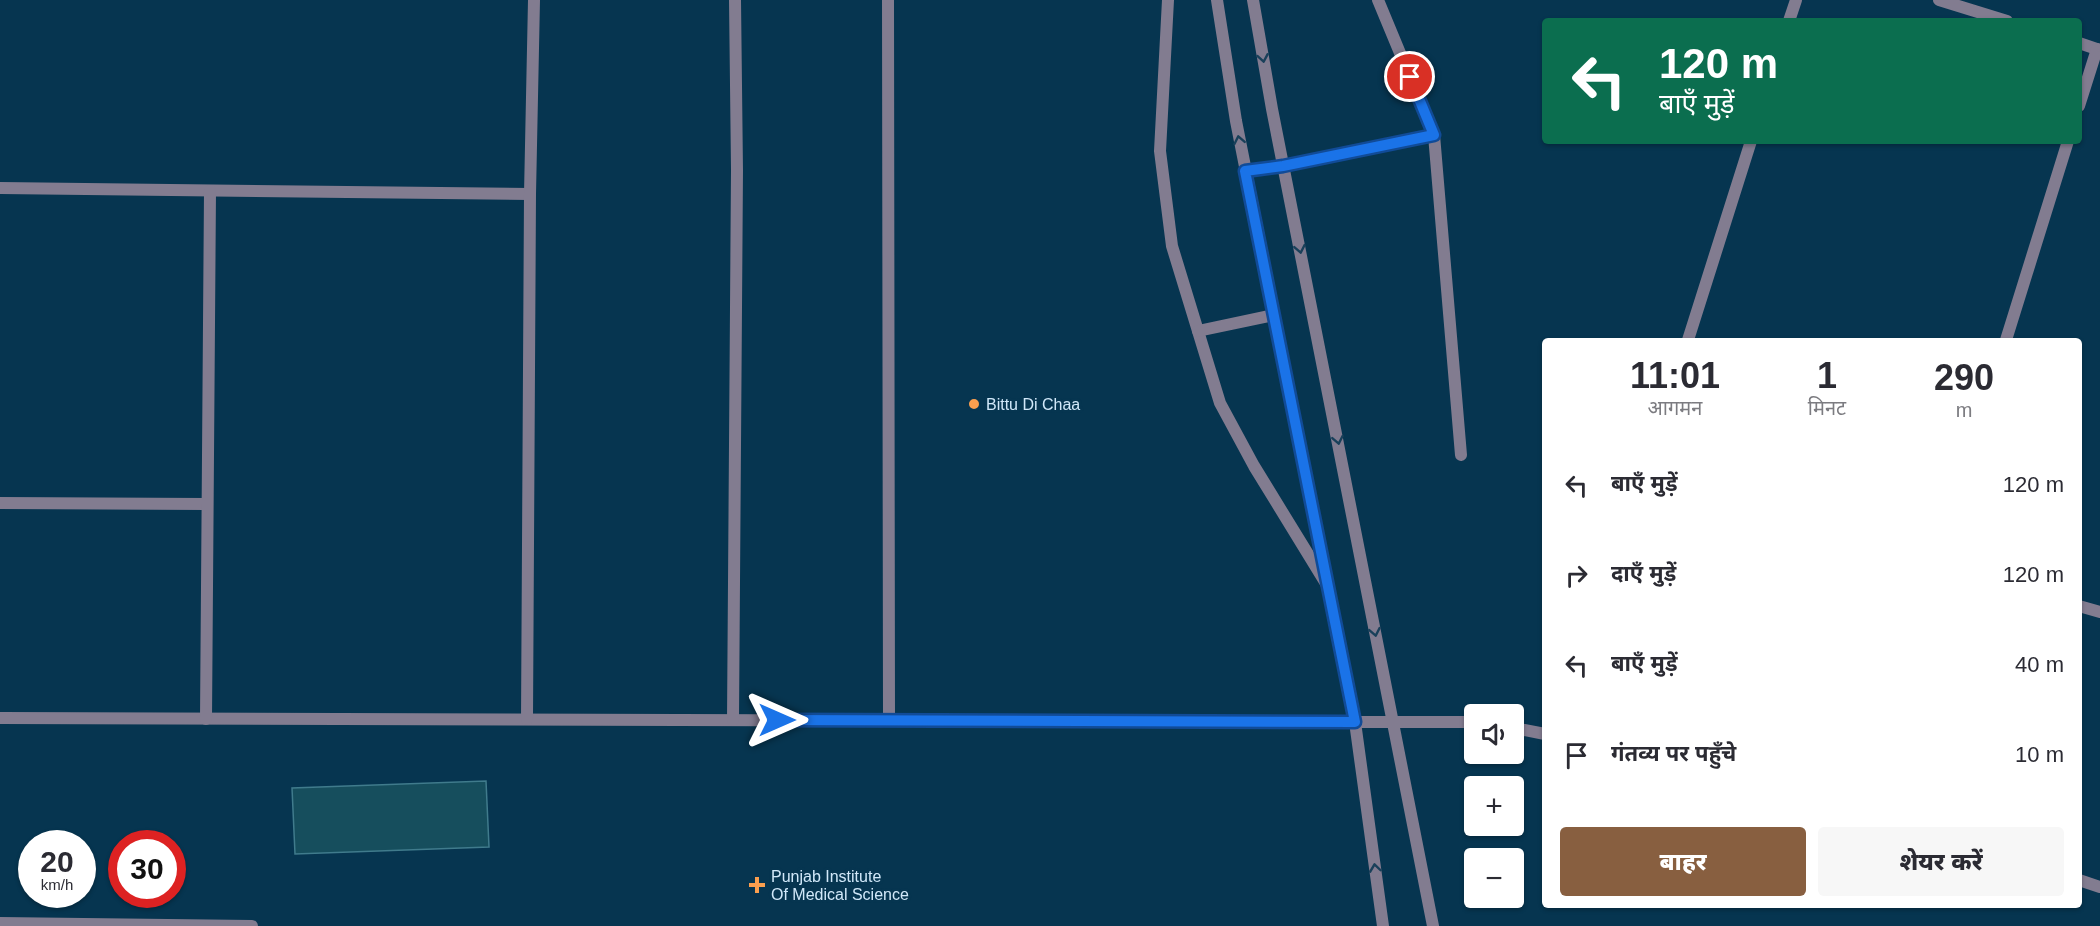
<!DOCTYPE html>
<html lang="hi">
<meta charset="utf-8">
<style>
body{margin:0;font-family:Helvetica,"Noto Sans Devanagari",sans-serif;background:#f7f7f7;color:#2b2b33;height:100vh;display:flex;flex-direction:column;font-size:22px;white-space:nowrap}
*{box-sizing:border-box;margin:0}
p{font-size:20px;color:#7c7c81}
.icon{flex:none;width:33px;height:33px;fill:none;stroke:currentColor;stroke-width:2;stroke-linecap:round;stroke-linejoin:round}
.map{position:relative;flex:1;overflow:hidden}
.panel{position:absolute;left:1542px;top:338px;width:540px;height:570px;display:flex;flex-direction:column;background:#fff;border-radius:6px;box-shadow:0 2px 4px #0004}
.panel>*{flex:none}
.banner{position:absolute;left:1542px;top:18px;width:540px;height:126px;border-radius:6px;box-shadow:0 2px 4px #0004;background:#0b6e4f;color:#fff;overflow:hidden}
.buttons{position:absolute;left:1464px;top:704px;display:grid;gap:12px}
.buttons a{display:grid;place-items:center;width:60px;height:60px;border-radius:6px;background:#fff;box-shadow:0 2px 4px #0004;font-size:30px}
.speed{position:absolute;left:18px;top:830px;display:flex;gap:12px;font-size:30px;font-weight:700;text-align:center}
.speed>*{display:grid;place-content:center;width:78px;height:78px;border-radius:50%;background:#fff;box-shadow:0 2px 4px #0004;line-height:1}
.speed small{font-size:15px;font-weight:400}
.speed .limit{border:9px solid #d22;background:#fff;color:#111}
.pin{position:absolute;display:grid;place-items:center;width:51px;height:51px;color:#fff;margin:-26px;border:3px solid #fff;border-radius:50%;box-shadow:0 2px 6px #0007}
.me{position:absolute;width:66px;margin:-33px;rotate:90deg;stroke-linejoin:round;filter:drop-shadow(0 0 4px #0008)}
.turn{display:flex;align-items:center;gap:21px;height:126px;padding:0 18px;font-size:27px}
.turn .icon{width:78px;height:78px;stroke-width:2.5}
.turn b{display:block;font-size:42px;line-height:51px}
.eta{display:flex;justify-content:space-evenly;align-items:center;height:102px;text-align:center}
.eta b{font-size:36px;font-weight:800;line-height:42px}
.action{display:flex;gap:12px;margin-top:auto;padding:12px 18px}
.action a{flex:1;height:69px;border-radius:6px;background:#885f40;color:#fff;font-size:24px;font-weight:800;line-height:69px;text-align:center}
.action a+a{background:#f7f7f7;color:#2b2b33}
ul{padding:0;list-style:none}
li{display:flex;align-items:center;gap:18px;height:90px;padding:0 18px}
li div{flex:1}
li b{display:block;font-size:22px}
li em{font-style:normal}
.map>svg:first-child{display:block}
.building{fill:#164e5d;stroke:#407b8c;stroke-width:1.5}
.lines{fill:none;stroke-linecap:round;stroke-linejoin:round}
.service{stroke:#827c90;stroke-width:12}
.minor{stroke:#827c90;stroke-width:12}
.tertiary{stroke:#827c90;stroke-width:12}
.oneway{stroke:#19405a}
.route-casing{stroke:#114b97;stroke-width:15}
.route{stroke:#1a73e8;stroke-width:10}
.poi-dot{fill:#fa9f4f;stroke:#063550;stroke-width:2}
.labels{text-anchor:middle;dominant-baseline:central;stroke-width:6;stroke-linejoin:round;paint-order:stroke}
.poi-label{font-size:16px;fill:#d1e8f9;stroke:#063550;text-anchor:start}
</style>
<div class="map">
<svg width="2100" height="926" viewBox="0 0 2100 926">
<rect width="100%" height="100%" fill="#063550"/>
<polygon class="building" points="486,781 489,847 295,854 292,788"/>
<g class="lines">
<g class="service">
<polyline points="1168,0 1160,151 1172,246 1220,403 1254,466 1327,585"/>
<polyline points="1378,0 1434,135"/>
<polyline points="1246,171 1283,166 1434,135 1461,455"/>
<polyline points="1198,331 1274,315"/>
<polyline points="0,923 252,926"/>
</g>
<g class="minor">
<polyline points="888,0 889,720"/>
<polyline points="1939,0 2007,21"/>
<polyline points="1789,21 1796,0"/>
<polyline points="2079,43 2100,50"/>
<polyline points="2079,106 2097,49"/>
<polyline points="0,188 530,194"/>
<polyline points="1688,340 1751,141"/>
<polyline points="2006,340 2068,141"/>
<polyline points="0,503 207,504"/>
<polyline points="2079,606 2100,612"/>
<polyline points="0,718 1355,722"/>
<polyline points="206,719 210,191"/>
<polyline points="527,719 530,194 534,0"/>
<polyline points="733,720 737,170 735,0"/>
</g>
<g class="tertiary">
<polyline points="1217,0 1236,121 1355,722 1383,926"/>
<polyline points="1253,0 1272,109 1433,926"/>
<polyline points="1355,722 1474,722"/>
<polyline points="1514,728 1545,734"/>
<polyline points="2079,880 2100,887"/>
</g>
</g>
<defs><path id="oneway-chevron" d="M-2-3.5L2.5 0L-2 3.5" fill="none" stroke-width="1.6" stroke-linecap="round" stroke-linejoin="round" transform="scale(1.5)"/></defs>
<g class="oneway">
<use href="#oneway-chevron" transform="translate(1263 58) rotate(80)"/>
<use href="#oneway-chevron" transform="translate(1239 140) rotate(-101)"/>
<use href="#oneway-chevron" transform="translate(1300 249) rotate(79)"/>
<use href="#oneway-chevron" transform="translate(1338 440) rotate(79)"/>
<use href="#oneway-chevron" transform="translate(1375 632) rotate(79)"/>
<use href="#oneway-chevron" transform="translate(1375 868) rotate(-98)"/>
</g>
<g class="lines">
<defs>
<polyline id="route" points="777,720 1355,722 1245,171 1283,166 1434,135 1410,77"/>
</defs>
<use href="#route" class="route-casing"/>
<use href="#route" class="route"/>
</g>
<g class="poi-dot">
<circle cx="974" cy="404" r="6"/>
<path d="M754 876h6v6h6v6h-6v6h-6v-6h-6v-6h6z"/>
</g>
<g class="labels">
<g class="poi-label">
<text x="986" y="404">Bittu Di Chaa</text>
<text x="771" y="876">Punjab Institute<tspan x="771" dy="18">Of Medical Science</tspan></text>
</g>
</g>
</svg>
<div class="buttons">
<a><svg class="icon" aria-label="sound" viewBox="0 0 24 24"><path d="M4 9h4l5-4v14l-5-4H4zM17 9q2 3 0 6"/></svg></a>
<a>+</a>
<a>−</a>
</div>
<div class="speed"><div>20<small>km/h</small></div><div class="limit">30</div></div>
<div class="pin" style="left:1410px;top:77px;background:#d93025"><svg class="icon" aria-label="arrive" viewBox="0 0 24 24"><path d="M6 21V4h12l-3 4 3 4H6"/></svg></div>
<svg class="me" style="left:777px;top:720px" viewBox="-20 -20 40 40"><path d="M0-17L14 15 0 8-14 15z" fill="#1a73e8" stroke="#fff" stroke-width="4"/></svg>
<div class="banner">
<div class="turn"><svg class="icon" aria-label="left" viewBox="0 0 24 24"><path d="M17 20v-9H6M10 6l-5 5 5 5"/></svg><div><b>120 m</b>बाएँ मुड़ें</div></div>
</div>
<section class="panel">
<div class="eta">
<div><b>11:01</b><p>आगमन</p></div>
<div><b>1</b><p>मिनट</p></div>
<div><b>290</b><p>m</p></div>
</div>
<ul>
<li><svg class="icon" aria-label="left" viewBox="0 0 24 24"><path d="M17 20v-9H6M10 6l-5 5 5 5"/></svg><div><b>बाएँ मुड़ें</b></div><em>120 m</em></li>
<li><svg class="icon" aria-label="right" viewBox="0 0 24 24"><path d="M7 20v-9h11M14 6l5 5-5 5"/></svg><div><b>दाएँ मुड़ें</b></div><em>120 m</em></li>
<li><svg class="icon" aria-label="left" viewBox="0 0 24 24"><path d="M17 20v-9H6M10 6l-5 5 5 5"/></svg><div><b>बाएँ मुड़ें</b></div><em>40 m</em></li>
<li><svg class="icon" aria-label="arrive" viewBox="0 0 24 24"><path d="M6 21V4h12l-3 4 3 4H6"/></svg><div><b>गंतव्य पर पहुँचे</b></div><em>10 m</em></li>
</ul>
<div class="action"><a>बाहर</a><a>शेयर करें</a></div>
</section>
</div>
